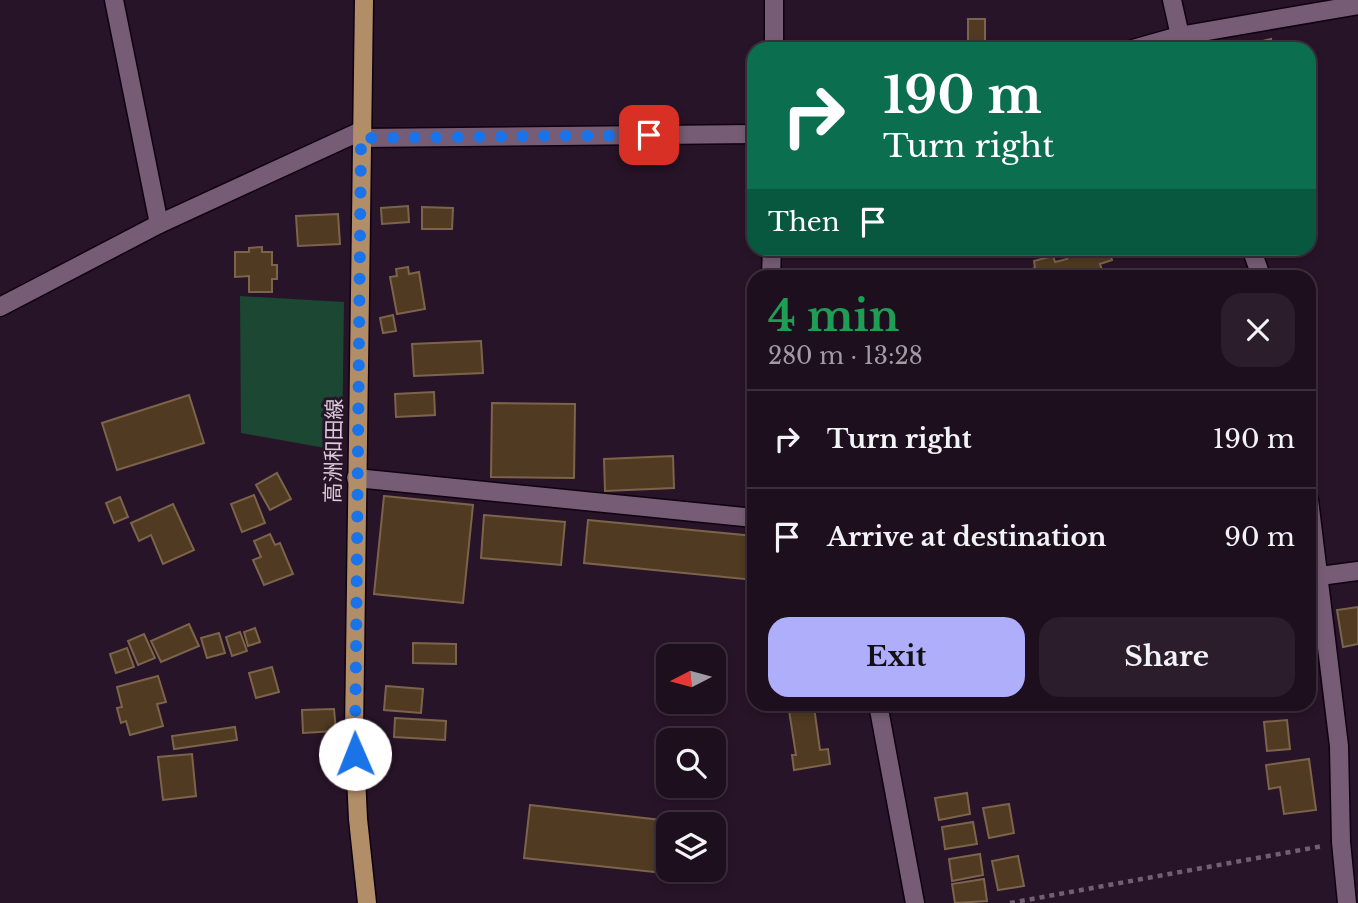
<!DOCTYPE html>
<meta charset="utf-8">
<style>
body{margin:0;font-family:"Libre Baskerville","Noto Sans JP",serif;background:#2b1d2b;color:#f1f3f6;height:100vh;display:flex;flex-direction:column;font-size:26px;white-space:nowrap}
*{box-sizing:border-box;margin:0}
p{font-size:23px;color:#a19ca4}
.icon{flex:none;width:38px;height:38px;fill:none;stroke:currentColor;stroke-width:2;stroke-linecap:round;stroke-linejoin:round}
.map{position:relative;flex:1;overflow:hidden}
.side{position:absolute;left:747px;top:270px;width:569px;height:441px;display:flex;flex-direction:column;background:#1e0f1e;border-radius:21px;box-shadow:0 4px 10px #0003,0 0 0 2px #3c2f3c}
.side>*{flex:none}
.top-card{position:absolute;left:747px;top:42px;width:569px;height:214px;border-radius:21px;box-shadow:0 4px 10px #0003,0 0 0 2px #3c2f3c;background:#0b6e4f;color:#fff;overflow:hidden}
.needle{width:46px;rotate:264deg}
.fabs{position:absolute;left:656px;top:644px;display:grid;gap:14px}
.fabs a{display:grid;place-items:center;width:70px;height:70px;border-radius:14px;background:#1e0f1e;box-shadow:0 4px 10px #0003,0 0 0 2px #3c2f3c;font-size:35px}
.pin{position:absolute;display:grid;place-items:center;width:60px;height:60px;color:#fff;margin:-30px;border-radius:14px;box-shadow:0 4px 10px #0006}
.me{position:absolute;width:77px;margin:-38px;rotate:359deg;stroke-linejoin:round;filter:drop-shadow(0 0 5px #0008)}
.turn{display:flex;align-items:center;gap:24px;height:147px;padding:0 21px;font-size:32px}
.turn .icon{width:91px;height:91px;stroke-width:2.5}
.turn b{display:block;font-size:49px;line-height:60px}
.then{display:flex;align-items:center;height:66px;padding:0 21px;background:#0003;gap:14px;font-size:26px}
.round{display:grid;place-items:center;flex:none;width:74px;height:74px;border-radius:21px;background:#2b1d2b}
.overview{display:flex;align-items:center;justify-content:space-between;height:119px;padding:0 21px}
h1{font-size:42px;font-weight:700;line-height:52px;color:#1e9e55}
.cta{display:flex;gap:14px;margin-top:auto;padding:14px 21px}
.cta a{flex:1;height:80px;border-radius:21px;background:#aeaefa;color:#111;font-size:28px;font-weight:700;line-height:80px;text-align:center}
.cta a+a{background:#2b1d2b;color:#f1f3f6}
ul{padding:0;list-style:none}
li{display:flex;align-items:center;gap:21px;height:98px;padding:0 21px;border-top:2px solid #3c2f3c}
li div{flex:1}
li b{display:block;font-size:26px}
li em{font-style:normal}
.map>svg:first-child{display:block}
.green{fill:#1b4733}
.building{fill:#503a22;stroke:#7c644b;stroke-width:2}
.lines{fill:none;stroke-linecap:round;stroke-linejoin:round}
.minor-casing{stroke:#100111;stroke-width:21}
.major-casing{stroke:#100111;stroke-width:21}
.path{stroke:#716071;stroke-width:4.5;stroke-dasharray:5 5;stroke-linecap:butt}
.minor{stroke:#765d75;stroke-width:18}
.major{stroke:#b28e68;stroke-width:18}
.route{stroke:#1a73e8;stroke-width:12;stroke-dasharray:0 21.6}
.labels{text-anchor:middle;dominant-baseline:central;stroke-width:6;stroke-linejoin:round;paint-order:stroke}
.street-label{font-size:21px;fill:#daccda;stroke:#281428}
</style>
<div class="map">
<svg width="1358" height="903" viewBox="0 0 1358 903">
<rect width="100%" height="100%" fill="#281428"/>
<polygon class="green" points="240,296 344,302 342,451 241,433"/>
<g class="building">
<rect x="968" y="19" width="17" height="30"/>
<polygon points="1271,39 1273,49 1251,49 1250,44"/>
<polygon points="408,206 409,222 382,224 381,208"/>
<polygon points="422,207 453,208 452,229 422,229"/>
<polygon points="338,214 340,244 298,246 296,216"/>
<polygon points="262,247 262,252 272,252 272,265 277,265 277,279 272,279 272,292 249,292 249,276 235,277 235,252 249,252 249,248"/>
<polygon points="1079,248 1121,250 1110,253 1112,260 1100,264 1104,276 1031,276 1029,270 1035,268 1034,261 1053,256 1055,262 1067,259 1065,252"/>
<polygon points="408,267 409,274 419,272 425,309 397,314 390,277 397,276 396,269"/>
<polygon points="393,315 396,331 383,333 380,318"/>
<polygon points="481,341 483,373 414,376 412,344"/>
<polygon points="434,392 435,415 396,417 395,394"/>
<polygon points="189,395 204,443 117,470 102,423"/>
<polygon points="492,403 575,404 574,478 491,477"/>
<polygon points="673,456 674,488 605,491 604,459"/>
<polygon points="277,473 291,499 270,510 256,485"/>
<polygon points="254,495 265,523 242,532 231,504"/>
<polygon points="384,496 473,505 463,603 374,594"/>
<polygon points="120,497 128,517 114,523 106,503"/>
<polygon points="173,504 194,550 163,564 151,535 139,541 131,523"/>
<polygon points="484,515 565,522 561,565 481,558"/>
<polygon points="588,520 754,536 754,580 584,563"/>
<polygon points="270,534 275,545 280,543 293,574 264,585 253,560 261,557 254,541"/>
<polygon points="1358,607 1358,644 1343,647 1337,610"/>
<polygon points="189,624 199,646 161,662 151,641"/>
<polygon points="255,628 260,642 248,646 244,632"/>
<polygon points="240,632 247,651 232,656 226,637"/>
<polygon points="219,633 225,653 207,658 201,638"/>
<polygon points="144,634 155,658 138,665 128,641"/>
<polygon points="413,643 456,644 456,664 413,663"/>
<polygon points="127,648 134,667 116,673 110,654"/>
<polygon points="272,667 279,692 256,698 249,673"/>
<polygon points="158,676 166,702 157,704 163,726 130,735 126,721 121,723 117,708 122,707 117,687"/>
<polygon points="386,686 423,689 421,713 384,710"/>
<polygon points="788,704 825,704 825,706 814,707 820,750 828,749 830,764 794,770 792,755 796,755"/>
<polygon points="334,709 336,731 303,733 302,710"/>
<polygon points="395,718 446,721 445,740 394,737"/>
<polygon points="1287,720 1290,749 1267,751 1264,722"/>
<polygon points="235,727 237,740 174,749 172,736"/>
<polygon points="192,754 196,796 163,800 158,757"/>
<polygon points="1309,759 1316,810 1284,814 1280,787 1269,789 1266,765"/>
<polygon points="967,793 970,814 939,820 935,798"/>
<polygon points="1009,804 1014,833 989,838 983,808"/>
<polygon points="530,805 688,823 668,824 668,870 683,870 682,875 524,858"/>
<polygon points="973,822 977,844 945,849 942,827"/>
<polygon points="980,854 983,875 952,881 949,859"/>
<polygon points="1018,856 1024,886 998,890 992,861"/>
<polygon points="984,879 987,901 955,903 952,884"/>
</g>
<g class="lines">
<defs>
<g id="minor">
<polyline points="114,0 159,224"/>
<polyline points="1172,0 1183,49"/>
<polyline points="774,49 774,0"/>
<polyline points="1133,49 1179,36 1358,5"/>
<polyline points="361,138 754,134"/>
<polyline points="1251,248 1261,276"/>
<polyline points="771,276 772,248"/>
<polyline points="0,307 159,224 361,131"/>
<polyline points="356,478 754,518"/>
<polyline points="1309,500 1339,746 1341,842 1347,903"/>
<polyline points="1309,575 1320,576 1358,571"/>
<polyline points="878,704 915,903"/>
</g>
<polyline id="major" points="364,0 354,733 358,819 367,903"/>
</defs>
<use href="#minor" class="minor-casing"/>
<use href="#major" class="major-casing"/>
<polyline class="path" points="1010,903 1323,846"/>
<use href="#minor" class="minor"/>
<use href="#major" class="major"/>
</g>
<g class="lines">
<polyline class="route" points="355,754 361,138 649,135"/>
</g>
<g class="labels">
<g class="street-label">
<text transform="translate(334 451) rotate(-89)">高洲和田線</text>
</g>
</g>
</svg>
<div class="fabs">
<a><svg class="needle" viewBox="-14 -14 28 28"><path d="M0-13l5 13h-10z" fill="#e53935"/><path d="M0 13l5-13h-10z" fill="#a19ca4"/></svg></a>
<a><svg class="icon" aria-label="search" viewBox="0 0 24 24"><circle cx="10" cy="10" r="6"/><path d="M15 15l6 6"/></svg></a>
<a><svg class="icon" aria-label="layers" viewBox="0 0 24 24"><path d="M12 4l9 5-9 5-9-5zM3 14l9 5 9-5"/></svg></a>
</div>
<div class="pin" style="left:649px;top:135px;background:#d93025"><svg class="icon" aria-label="arrive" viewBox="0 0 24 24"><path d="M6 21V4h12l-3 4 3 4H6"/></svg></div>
<svg class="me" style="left:355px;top:754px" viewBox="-20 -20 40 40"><circle r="19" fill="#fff"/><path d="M0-13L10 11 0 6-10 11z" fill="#1a73e8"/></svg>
<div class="top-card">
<div class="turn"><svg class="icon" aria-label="right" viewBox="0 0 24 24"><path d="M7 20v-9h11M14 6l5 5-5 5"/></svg><div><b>190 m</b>Turn right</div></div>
<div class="then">Then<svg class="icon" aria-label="arrive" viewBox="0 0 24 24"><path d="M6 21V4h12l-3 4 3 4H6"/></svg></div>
</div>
<section class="side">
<div class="overview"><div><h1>4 min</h1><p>280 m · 13:28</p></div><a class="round"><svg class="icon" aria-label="close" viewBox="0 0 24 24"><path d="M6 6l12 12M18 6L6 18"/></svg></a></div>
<ul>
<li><svg class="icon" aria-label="right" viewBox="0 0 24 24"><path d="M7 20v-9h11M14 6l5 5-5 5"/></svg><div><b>Turn right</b></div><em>190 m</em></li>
<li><svg class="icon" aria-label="arrive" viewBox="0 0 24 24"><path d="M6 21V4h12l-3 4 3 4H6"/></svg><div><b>Arrive at destination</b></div><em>90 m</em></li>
</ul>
<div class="cta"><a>Exit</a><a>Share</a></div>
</section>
</div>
